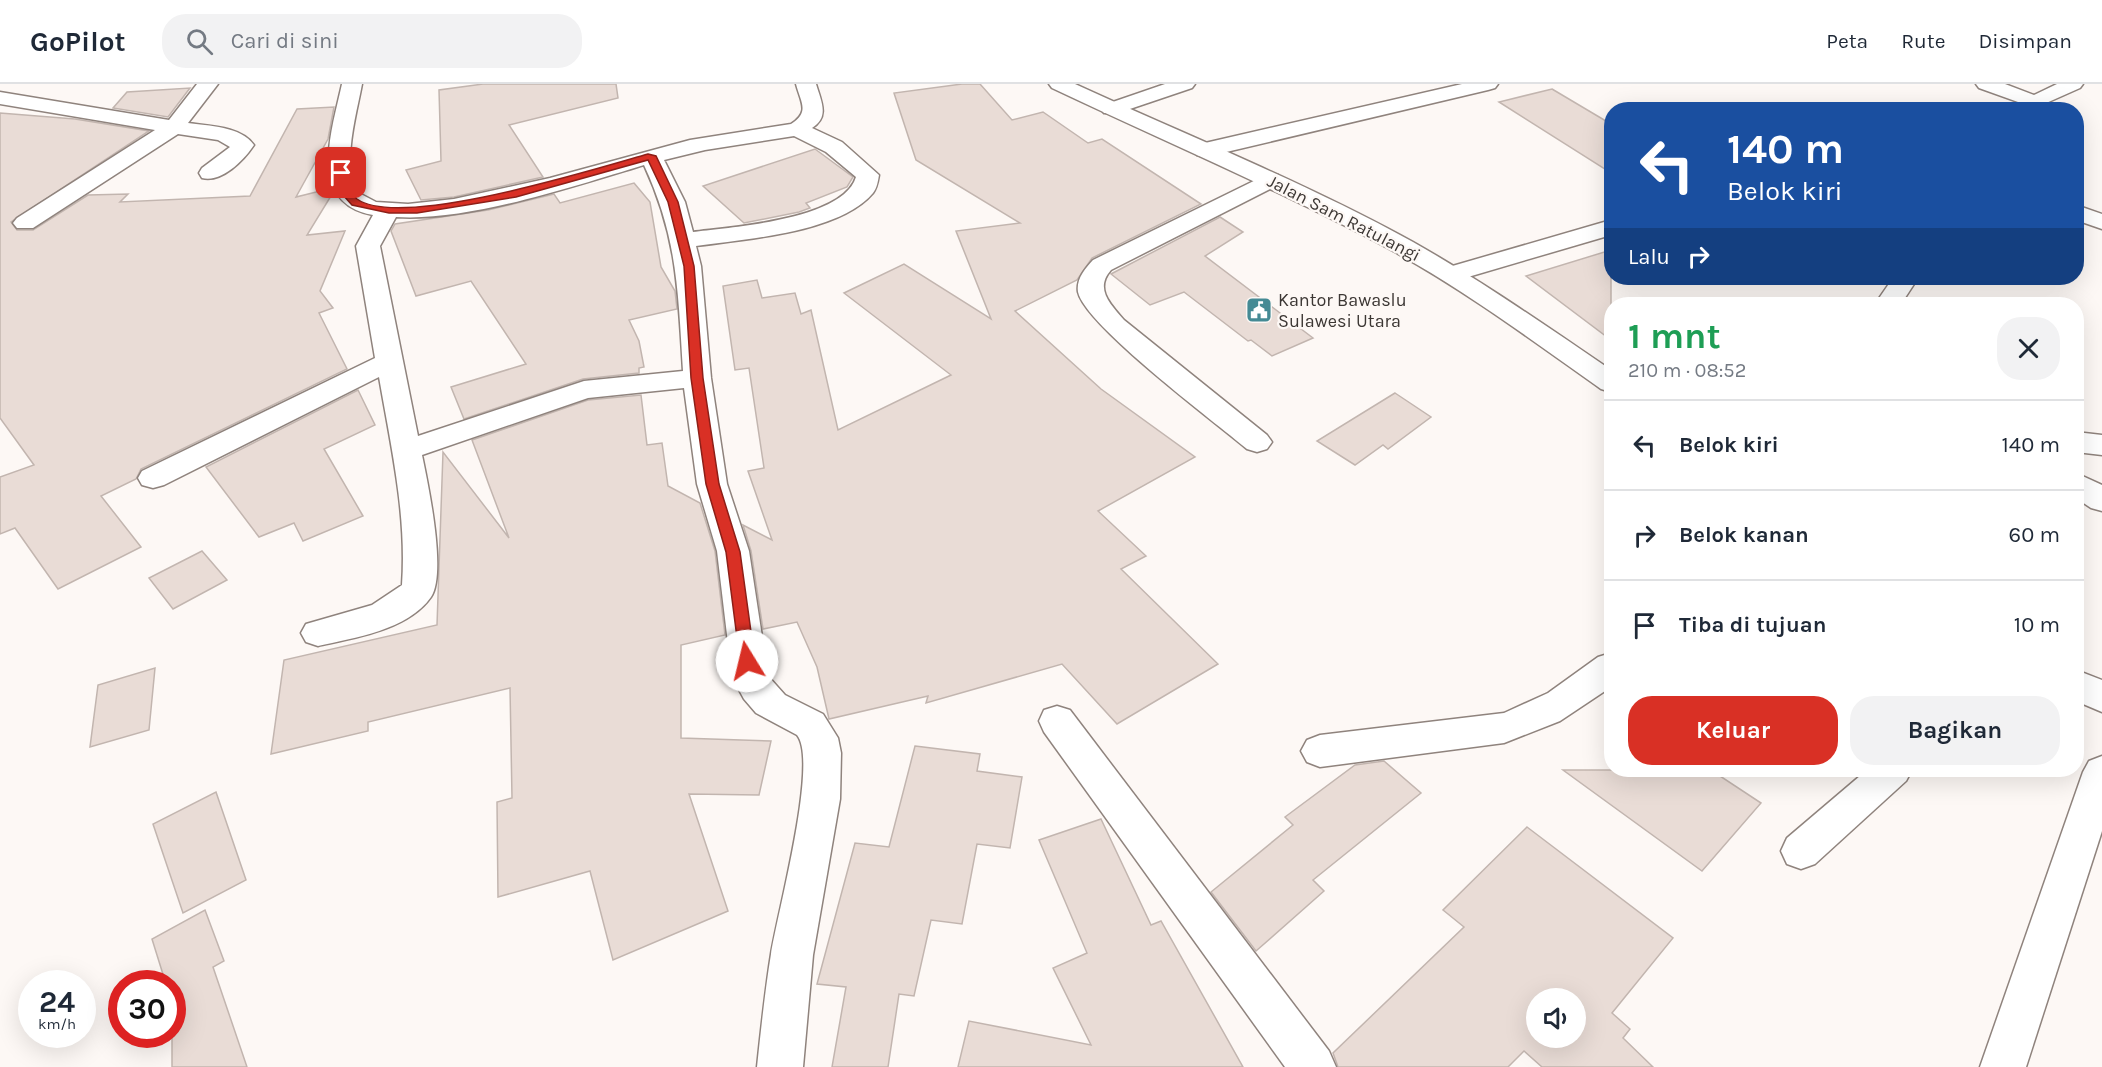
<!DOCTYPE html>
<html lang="id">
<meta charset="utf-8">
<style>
body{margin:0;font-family:Karla,sans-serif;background:#f2f2f3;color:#1f2937;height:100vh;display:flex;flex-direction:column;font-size:22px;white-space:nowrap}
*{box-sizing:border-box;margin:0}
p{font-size:20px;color:#747a83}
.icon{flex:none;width:33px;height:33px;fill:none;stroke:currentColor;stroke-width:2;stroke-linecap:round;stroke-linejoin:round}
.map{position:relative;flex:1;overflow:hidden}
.drawer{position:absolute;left:1604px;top:213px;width:480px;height:480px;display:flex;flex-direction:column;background:#fff;border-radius:24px;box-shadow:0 6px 24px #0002}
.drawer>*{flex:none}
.guide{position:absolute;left:1604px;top:18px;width:480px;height:183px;border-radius:24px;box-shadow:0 6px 24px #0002;background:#1a4fa0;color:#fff;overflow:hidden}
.tools{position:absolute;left:1526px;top:904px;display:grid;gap:12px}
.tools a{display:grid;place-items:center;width:60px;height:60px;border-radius:50%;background:#fff;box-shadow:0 6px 24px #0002;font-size:30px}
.speed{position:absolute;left:18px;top:886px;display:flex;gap:12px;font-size:30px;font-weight:700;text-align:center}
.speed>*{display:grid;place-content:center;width:78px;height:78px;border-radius:50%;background:#fff;box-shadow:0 6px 24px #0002;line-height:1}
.speed small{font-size:15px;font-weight:400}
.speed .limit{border:9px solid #d22;background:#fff;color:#111}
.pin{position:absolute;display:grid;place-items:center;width:51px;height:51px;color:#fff;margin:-26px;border-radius:12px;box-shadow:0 3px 9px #0006}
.me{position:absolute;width:66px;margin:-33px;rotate:351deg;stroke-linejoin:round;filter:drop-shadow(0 0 4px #0008)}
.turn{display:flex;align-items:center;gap:21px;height:126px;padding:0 24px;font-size:27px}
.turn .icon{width:78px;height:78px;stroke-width:2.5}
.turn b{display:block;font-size:42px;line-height:51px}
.then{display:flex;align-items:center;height:57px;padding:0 24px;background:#0003;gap:12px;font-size:22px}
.round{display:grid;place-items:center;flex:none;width:63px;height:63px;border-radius:24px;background:#f2f2f3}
.summary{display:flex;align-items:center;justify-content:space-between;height:102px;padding:0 24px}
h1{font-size:36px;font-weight:700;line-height:45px;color:#1e9e55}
.cta{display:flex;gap:12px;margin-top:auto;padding:12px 24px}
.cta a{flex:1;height:69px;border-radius:24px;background:#d93025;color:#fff;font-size:24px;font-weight:700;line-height:69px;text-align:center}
.cta a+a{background:#f2f2f3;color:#1f2937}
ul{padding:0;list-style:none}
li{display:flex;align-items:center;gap:18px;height:90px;padding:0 24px;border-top:2px solid #e0e1e3}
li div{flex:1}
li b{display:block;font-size:22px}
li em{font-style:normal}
header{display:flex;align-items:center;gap:36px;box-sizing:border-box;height:84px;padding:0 30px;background:#fff;border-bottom:2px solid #e0e1e3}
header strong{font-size:28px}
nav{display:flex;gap:33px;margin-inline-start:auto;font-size:21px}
.search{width:420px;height:54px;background:#f2f2f3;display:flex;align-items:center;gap:15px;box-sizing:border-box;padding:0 21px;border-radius:24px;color:#747a83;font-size:22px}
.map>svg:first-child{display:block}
.building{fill:#e9dcd6;stroke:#c2b5af;stroke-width:1.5;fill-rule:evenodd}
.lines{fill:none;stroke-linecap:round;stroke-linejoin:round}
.minor-casing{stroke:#8f837d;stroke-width:3}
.highway-casing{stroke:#8f837d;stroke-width:3}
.minor{fill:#fff;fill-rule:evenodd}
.highway{fill:#fff;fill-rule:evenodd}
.route{fill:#d93025;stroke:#8d1f18;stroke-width:1.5}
.labels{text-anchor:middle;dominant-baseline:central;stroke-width:4.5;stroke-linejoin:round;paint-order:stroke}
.far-street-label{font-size:18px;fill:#3c3734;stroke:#fdf8f5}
.far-poi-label{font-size:18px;fill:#3c3734;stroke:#fdf8f5;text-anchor:start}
</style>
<header>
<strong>GoPilot</strong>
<div class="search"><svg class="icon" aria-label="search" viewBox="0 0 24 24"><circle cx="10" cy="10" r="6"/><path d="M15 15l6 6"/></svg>Cari di sini</div>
<nav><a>Peta</a><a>Rute</a><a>Disimpan</a></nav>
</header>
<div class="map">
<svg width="2102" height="983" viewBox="0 0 2102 983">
<rect width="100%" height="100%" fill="#fdf8f5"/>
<g class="building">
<polygon points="483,0 616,0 618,14 509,41 543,93 454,113 421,116 406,86 441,77 439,6"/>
<polygon points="962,0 980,0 1012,36 1043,28 1088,59 1102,55 1201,120 1092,174 1077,196 1015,227 1101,305 1195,373 1098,427 1146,472 1121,485 1218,580 1117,640 1062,580 926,619 928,612 829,635 817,583 797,538 763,545 751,467 743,441 772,456 748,387 764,384 749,284 735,286 723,202 757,196 762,214 795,209 801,230 811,226 838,346 951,291 844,209 904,180 991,235 956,147 1020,139 916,76 894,9"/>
<polygon points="190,4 168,33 113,24 127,8"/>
<polygon points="1552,5 1611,40 1611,89 1499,18"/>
<polygon points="334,23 328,55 296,113 332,104 334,107 307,151 345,147 320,207 333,224 319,229 347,285 141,385 136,395 101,412 141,463 58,505 15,444 0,450 0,393 34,381 0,334 0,29 75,35 149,47 11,138 17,146 33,146 88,111 128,110 120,118 250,112 297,25"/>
<polygon points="815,65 853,93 847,103 806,119 810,124 799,128 744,139 703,102"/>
<polygon points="634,99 650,118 661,183 675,207 677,225 629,236 639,257 644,283 639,284 639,289 583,295 464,335 451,303 526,280 471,197 416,212 391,147 395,140 488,126 554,110 560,119"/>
<polygon points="1220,133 1243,148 1205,172 1313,254 1272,272 1251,256 1248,257 1184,208 1150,221 1111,190"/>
<polygon points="1611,166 1611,256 1526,192"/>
<polygon points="358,306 375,341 324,365 363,432 303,457 294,439 259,453 206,383"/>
<polygon points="1395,309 1431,333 1388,365 1383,361 1355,381 1317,357"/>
<polygon points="641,311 647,361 662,359 668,402 700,419 715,467 725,551 681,561 681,654 771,657 759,711 689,710 728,827 613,876 590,787 498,813 497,718 512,714 510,604 368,638 368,647 271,670 284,576 437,541 443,368 509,454 472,356 588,316"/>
<polygon points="202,467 227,496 173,525 149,494"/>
<polygon points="155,584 149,646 90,663 98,601"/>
<polygon points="915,662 980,670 977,687 1022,693 1010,764 977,760 962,840 931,836 914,912 899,910 888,983 832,983 846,903 817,900 855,759 889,763"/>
<polygon points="1384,677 1421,709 1313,796 1324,807 1256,867 1211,808 1293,741 1285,733 1355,681"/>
<polygon points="1563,686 1711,686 1761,719 1702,787"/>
<polygon points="216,708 246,796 183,829 153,740"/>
<polygon points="1101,735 1151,841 1161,837 1243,983 958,983 969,937 1091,961 1053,884 1087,869 1039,756"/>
<path d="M1527,743L1673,854L1612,929L1630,945L1623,954L1653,983H1542L1524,967L1508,983H1338L1333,969L1464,843L1443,826ZM1536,915H1575V954H1536Z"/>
<polygon points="205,826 224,877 213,883 247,983 172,983 172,900 166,900 152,855"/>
</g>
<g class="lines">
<defs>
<g id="minor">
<path d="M197,0H218L188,39C208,42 241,42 254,61C244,76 222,99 202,94L199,89L202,84L230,63L218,56L178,50L33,144H17L13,139L17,134L155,46L0,20V8L169,36Z"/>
<path d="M342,0H362C356,33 342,76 357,108L376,118L408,120L454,115L550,94L690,56L791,40C810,28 801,19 796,0H816C821,17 830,33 812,44L842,58L879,91C878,97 877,104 873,109C839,149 746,155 696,162L701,182L711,294L727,400L749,467L768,592L785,611L823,630L838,654L841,669L840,715L813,871L803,983H757C761,945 765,907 771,870C777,831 819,677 797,651L756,629L744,615L732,593L717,467L697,400L684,304L588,314L422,371C428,400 447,489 431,513C408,546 354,554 318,562L306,558L301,549L306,540L372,521L402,501C407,431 391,362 379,293L164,401L153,404L142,401L138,394L142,387L375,274L356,162L373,131C306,119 332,46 342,0ZM794,52L826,68L856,93C843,136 731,143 693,148L685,118L664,76L705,66ZM644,81C678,154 678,209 683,287L584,297L418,352L380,162L396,133C467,138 575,102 644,81Z"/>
<polygon points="1165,0 1195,0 1192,4 1118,29 1104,29 1101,25 1104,21"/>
<polygon points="1462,0 1498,0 1495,4 1488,6 1205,73 1197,71 1194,66 1197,61 1205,59"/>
<polygon points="1976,0 2005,0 2034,11 2057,0 2083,0 2080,4 2035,24 1979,4"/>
<path d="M1270,89L1278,91L1281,96L1278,101L1111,186C1094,205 1111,221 1124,236L1267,351L1272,358L1267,365L1257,368L1247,365C1215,338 1085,241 1078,208C1076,195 1085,185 1093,176Z"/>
<polygon points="2076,121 2102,130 2102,145 2076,136"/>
<polygon points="1611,136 1611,151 1451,198 1442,195 1438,190 1442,185"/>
<polygon points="1893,194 1918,194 1901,220 1875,220"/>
<polygon points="2076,348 2102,351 2102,371 2076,368"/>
<polygon points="2076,389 2102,401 2102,427 2091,424 2076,414"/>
<polygon points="1611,569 1611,603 1560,637 1504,659 1320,683 1307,678 1301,667 1307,656 1320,651 1504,629 1548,609 1598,573"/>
<polygon points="1057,622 1070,626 1329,967 1336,983 1285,983 1044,648 1039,637 1044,626"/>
<polygon points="2102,672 2102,747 2026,983 1980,983 2083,688 2089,677"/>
<polygon points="1867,686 1912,686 1906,697 1815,780 1801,785 1787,780 1781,767 1787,754"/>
</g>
<g id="highway">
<path d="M1049,0H1075C1188,52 1304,98 1413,158C1482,197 1546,242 1611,286V308L1601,305C1533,257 1466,207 1393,167C1282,107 1166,58 1052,4Z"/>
<polygon points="2076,586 2102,596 2102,628 2076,617"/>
</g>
</defs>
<use href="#minor" class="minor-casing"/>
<use href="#highway" class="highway-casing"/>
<use href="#minor" class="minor"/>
<use href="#highway" class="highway"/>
</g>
<path class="route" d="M648,70L656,72L678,118L694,182L703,294L719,400L740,468L755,577L747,583L740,577L726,468L706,400L691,294L684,182L668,118L648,76L516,113L417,129H389L352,121L342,110L336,89L344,87C349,96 348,108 357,115C400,146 595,85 648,70Z"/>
<defs>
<symbol id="civic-square" viewBox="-11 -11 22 22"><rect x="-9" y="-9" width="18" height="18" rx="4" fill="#448a94" stroke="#fdf8f5"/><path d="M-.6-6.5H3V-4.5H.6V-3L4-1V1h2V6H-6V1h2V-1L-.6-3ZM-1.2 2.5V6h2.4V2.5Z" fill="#fff"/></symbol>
</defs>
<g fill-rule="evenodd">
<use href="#civic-square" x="1244" y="211" width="30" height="30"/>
</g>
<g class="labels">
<g class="far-street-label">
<text transform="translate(1344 134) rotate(27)">Jalan Sam Ratulangi</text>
</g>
<g class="far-poi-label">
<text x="1278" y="216">Kantor Bawaslu<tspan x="1278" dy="21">Sulawesi Utara</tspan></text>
</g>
</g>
</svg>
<div class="tools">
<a><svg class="icon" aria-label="sound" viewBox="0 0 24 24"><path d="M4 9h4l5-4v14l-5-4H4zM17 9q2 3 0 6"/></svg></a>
</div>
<div class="speed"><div>24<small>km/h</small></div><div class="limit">30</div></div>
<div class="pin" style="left:341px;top:89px;background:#d93025"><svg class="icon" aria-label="arrive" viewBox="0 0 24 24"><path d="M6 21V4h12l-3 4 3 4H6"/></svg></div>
<svg class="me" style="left:747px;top:577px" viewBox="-20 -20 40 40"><circle r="19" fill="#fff"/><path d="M0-13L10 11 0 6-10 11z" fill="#d93025"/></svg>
<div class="guide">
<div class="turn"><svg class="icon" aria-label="left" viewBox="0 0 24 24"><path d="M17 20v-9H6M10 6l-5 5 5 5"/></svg><div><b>140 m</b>Belok kiri</div></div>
<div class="then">Lalu<svg class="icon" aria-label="right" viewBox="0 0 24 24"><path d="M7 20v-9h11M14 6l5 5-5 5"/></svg></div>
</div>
<section class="drawer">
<div class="summary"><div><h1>1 mnt</h1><p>210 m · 08:52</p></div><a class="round"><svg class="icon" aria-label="close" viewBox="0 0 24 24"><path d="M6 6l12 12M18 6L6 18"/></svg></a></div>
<ul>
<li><svg class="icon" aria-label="left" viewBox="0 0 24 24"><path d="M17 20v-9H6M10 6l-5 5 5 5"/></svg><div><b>Belok kiri</b></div><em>140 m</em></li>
<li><svg class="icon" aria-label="right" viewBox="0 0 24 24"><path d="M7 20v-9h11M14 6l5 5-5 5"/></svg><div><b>Belok kanan</b></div><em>60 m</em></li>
<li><svg class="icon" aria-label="arrive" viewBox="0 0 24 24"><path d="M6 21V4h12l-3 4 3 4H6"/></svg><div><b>Tiba di tujuan</b></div><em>10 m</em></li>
</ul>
<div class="cta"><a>Keluar</a><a>Bagikan</a></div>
</section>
</div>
